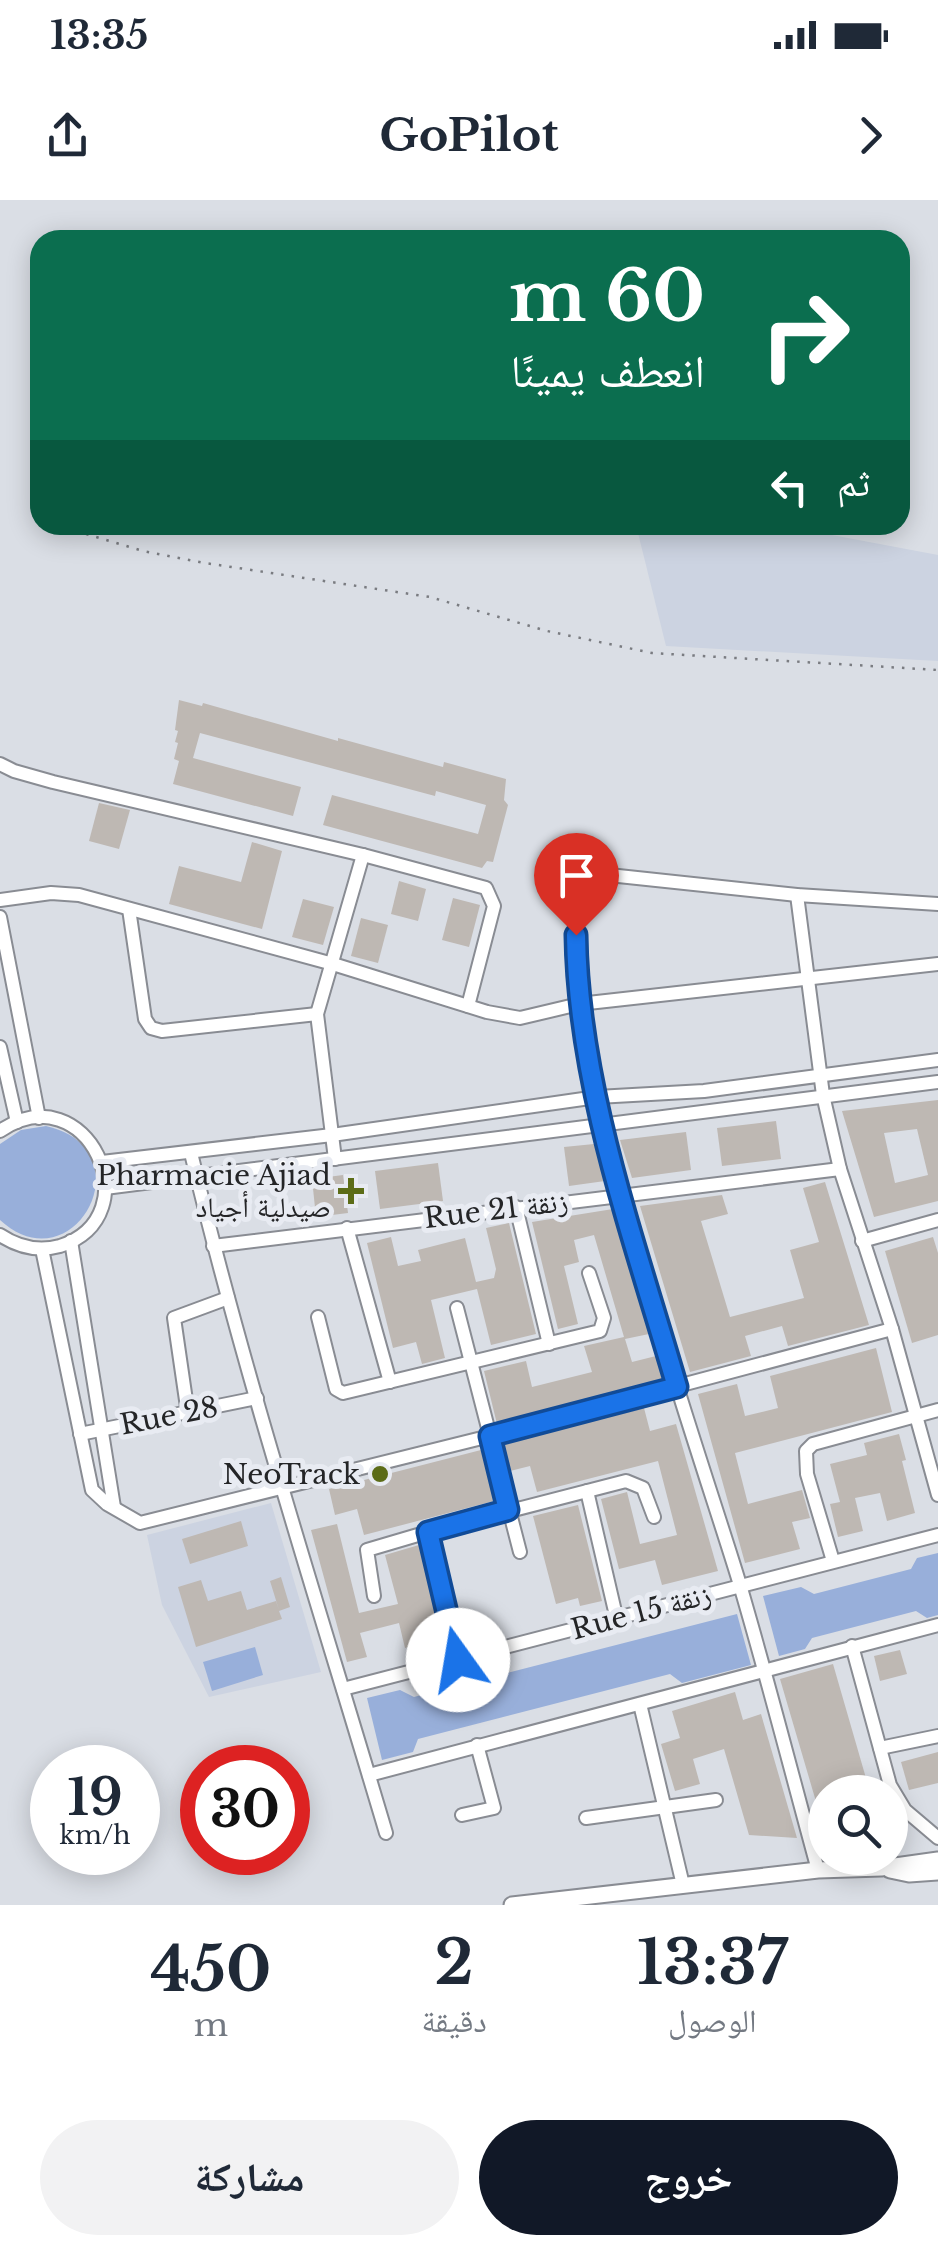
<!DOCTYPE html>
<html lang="ar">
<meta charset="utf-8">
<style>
body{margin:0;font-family:"Libre Baskerville","Noto Naskh Arabic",serif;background:#f2f2f3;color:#1f2937;direction:rtl;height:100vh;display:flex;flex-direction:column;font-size:38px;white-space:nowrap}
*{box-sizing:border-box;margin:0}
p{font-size:32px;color:#747a83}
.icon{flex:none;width:55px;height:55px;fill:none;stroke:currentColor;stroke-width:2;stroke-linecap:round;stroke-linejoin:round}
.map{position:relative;height:1705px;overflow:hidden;direction:ltr}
.side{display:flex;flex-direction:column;background:#fff;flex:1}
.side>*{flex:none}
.top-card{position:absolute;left:30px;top:30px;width:880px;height:305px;border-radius:30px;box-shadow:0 5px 25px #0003;direction:rtl;background:#0b6e4f;color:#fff;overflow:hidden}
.fabs{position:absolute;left:808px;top:1575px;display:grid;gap:20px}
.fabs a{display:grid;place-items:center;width:100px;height:100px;border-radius:50%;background:#fff;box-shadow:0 5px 25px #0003;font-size:50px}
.speed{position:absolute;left:30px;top:1545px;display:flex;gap:20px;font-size:50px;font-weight:700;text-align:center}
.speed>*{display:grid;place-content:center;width:130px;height:130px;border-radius:50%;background:#fff;box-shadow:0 5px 25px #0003;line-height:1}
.speed small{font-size:25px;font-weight:400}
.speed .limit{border:15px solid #d22;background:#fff;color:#111}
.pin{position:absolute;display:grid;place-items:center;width:85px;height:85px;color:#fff;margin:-102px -42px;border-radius:50% 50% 50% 0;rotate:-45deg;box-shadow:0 0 10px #0007}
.pin .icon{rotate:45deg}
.me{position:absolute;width:110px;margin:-55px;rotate:347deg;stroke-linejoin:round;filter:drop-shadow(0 0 8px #0008)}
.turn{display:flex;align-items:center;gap:35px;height:210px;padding:0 40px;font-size:45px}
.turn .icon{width:130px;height:130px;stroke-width:2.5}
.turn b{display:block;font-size:70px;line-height:85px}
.then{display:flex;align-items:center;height:95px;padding:0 40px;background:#0003;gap:20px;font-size:38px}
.eta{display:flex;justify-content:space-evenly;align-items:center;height:170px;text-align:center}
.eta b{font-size:60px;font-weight:700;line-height:70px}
.button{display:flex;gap:20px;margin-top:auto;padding:20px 40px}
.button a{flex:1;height:115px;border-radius:60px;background:#111827;color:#fff;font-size:40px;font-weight:700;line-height:115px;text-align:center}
.button a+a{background:#f2f2f3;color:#1f2937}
.status{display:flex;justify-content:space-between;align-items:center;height:70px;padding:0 50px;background:#fff;direction:ltr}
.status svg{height:28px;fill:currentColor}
header{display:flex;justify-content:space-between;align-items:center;height:130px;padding:0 40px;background:#fff;font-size:45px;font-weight:700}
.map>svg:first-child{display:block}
.built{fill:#ccd3e1}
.green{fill:#98afda}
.building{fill:#beb8b3;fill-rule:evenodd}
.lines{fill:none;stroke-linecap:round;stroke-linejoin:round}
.minor-casing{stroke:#898c93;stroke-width:16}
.tertiary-casing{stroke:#898c93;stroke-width:19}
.path{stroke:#7a7c81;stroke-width:2.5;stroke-dasharray:2.5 8;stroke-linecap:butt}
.minor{stroke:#fff;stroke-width:12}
.tertiary{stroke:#fff;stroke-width:15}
.route-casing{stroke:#114b97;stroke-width:25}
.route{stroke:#1a73e8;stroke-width:18}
.poi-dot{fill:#5c6c17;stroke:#e8ebf2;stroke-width:4}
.labels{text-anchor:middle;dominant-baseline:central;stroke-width:10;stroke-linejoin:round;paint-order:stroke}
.poi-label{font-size:28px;fill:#242527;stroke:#e8ebf2;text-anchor:end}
.street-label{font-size:28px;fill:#242527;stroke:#e8ebf2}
</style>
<div class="status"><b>13:35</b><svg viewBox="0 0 49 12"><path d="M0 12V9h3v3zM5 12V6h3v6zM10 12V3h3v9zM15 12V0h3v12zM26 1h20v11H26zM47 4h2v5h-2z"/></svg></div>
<header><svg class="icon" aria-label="forward" viewBox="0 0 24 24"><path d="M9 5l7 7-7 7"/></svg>GoPilot<svg class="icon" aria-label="share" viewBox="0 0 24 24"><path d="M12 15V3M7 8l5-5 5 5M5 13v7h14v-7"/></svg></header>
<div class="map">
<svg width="938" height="1705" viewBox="0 0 938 1705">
<rect width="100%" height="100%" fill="#dadee5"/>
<g class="built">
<polygon points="636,325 779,325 938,355 938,461 666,446"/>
<polygon points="271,1303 321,1472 209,1497 162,1405 147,1335"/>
</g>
<g class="green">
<path d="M46,926C148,949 74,1088 0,1020V944L21,930Z"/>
<polygon points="938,1353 938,1415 927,1418 916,1411 812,1438 805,1449 779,1456 763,1396 801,1387 814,1394 911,1369 917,1358"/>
<polygon points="737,1414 751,1465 682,1483 670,1474 418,1539 413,1552 382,1560 367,1498 400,1490 414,1497"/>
<polygon points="255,1447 263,1475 212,1491 203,1462"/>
</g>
<g class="building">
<polygon points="179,500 202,506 203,503 338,541 338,538 443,567 444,562 506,579 504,600 508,605 493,662 487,661 482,668 323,625 332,595 478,634 486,605 436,591 435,596 200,533 193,558 301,587 293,616 173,584 179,561 174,559 178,543 175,542 178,531 175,530"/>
<polygon points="99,603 130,610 119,649 89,641"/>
<polygon points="252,642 282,651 262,729 169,704 179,666 241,682"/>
<polygon points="399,681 426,689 418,721 391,714"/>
<polygon points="453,698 480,705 469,747 442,740"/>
<polygon points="303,699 334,707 323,745 292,737"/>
<polygon points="361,718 388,725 378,763 351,756"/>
<path d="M938,900V1001L874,1017L842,911ZM917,929L928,975L895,983L884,933Z"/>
<polygon points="776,921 781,959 722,966 717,928"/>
<polygon points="686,932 691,970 632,978 620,940"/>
<polygon points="594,944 605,981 569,986 564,947"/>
<polygon points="438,963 443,1001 380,1009 375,971"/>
<polygon points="343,975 348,1013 316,1017 312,979"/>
<polygon points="825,982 869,1125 788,1146 782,1126 745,1136 751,1156 690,1172 640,1006 722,995 728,1014 701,1021 730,1117 804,1098 790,1050 819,1042 803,988"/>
<polygon points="613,1009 649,1134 625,1139 632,1162 656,1156 663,1180 497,1224 484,1171 526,1161 532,1187 592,1172 584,1146 624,1137 594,1035 574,1040 579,1062 564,1066 578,1124 558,1129 532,1022"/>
<polygon points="509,1023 536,1134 491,1145 477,1089 431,1100 445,1158 422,1164 416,1142 393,1148 367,1043 391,1037 398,1066 421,1061 418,1050 465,1038 476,1082 494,1078 496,1069 486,1028"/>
<polygon points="933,1037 938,1053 938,1135 912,1143 885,1051"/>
<polygon points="876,1148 892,1212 735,1253 748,1304 802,1290 810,1318 792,1322 800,1349 745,1363 698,1194 737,1184 745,1216 778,1208 770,1176"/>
<polygon points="644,1208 650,1231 676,1224 718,1371 662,1385 655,1360 619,1369 601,1299 627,1292 640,1344 677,1335 658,1261 537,1292 530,1266 510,1271 503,1244"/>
<polygon points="899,1234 906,1260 902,1261 915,1313 887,1321 880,1293 855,1298 863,1331 838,1337 830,1304 840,1302 830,1264 867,1255 864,1243"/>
<polygon points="481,1250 494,1301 364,1335 357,1309 335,1315 329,1289"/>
<polygon points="578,1305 602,1401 580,1406 578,1398 556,1404 533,1316"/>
<polygon points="241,1321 248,1346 190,1364 182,1339"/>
<polygon points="337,1324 359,1413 398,1404 385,1355 419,1345 443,1438 405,1448 399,1423 360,1433 367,1457 347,1462 311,1330"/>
<polygon points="281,1377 290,1407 279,1411 282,1419 196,1447 178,1387 201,1380 208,1401 241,1391 247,1410 276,1401 279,1410 270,1381"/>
<polygon points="900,1450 907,1474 880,1481 874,1456"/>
<polygon points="833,1464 870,1592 825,1592 825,1621 822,1622 780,1479"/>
<polygon points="735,1492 743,1520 761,1514 797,1638 749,1635 724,1549 693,1559 700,1584 675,1591 661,1544 680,1538 672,1511"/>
<polygon points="938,1552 938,1583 909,1590 901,1562"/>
</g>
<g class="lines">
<defs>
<g id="minor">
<polyline points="0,564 14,571 53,582 363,655 486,688 494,706 468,806"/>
<polyline points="797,695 823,895 840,969 892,1129 938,1295"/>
<polyline points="0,700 51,693 79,695 333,764 487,812 520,818 579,804 938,764"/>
<polyline points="129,709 145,819 151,828 162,831 317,814"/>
<polyline points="0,717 39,918"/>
<polyline points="0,847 17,922"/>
<path d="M0,931C87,872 153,1016 60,1046C38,1052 18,1047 0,1035"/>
<path d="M191,953C246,1182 319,1407 386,1633"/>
<polyline points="335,959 317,814 363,655"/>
<polyline points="102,962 332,935 597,897 704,891 938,860"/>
<polyline points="105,988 938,882"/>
<polyline points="516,1007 549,1144"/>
<polyline points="347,1028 390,1182"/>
<polyline points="71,1041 114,1307"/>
<polyline points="862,1041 938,1020"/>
<polyline points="213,1046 840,969"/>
<polyline points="42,1049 92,1290 107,1304 140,1323 490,1236 892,1129"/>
<polyline points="457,1108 520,1352"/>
<polyline points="318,1117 336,1189 343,1193 600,1131 604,1118 589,1073"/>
<polyline points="188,1214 174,1118 228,1098"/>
<polyline points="80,1234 257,1198"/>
<polyline points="587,1291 617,1420"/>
<polyline points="833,1361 807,1274 806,1251 813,1244 938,1210"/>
<polyline points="374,1396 367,1350 428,1332"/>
<polyline points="852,1446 890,1585 905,1610 938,1638"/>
<polyline points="458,1460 428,1332 626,1281 643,1288 654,1317"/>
<polyline points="343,1489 938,1335"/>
<polyline points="640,1504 683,1685"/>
<polyline points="880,1548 938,1536"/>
<polyline points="369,1575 938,1425"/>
<polyline points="462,1615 494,1608 477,1545"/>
<polyline points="586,1618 716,1600"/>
<path d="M818,1670C792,1575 768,1480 740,1385C707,1273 527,767 589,684C594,677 601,676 609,675L797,695L938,704"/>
</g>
<g id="tertiary">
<polyline points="890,1670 909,1674 938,1672"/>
<polyline points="512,1705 818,1670 881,1668 938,1660"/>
</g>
</defs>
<use href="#minor" class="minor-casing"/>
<use href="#tertiary" class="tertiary-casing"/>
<polyline class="path" points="56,325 143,351 205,363 430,397 547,431 652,453 938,470"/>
<use href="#minor" class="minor"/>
<use href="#tertiary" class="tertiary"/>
</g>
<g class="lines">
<defs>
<path id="route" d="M458,1460L428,1332L508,1310L490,1236L677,1187C635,1042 578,887 576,735"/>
</defs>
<use href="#route" class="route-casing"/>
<use href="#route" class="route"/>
</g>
<g class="poi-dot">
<path d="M346 976h10v10h10v10h-10v10h-10v-10h-10v-10h10z"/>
<circle cx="380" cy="1274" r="10"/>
</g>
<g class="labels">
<g class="poi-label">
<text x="331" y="975">Pharmacie Ajiad<tspan x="331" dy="32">صيدلية أجياد</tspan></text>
<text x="360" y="1274">NeoTrack</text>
</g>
<g class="street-label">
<text transform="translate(496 1010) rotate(-7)">Rue 21 زنقة</text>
<text transform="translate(169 1216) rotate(-11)">Rue 28</text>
<text transform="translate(641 1412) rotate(-15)">Rue 15 زنقة</text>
</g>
</g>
</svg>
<div class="fabs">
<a><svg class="icon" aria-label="search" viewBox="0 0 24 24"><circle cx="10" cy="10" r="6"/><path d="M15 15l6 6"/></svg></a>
</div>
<div class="speed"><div>19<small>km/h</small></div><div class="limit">30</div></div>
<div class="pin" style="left:576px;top:735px;background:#d93025"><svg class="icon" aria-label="arrive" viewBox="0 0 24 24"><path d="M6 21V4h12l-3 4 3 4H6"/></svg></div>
<svg class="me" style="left:458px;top:1460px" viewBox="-20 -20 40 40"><circle r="19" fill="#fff"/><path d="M0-13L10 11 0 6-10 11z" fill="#1a73e8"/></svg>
<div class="top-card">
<div class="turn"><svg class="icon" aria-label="right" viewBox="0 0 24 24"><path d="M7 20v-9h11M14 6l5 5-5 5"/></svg><div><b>60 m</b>انعطف يمينًا</div></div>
<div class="then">ثم<svg class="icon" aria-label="left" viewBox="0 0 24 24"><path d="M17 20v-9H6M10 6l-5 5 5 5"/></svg></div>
</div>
</div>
<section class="side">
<div class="eta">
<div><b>13:37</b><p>الوصول</p></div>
<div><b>2</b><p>دقيقة</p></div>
<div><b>450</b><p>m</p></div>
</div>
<div class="button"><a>خروج</a><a>مشاركة</a></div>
</section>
